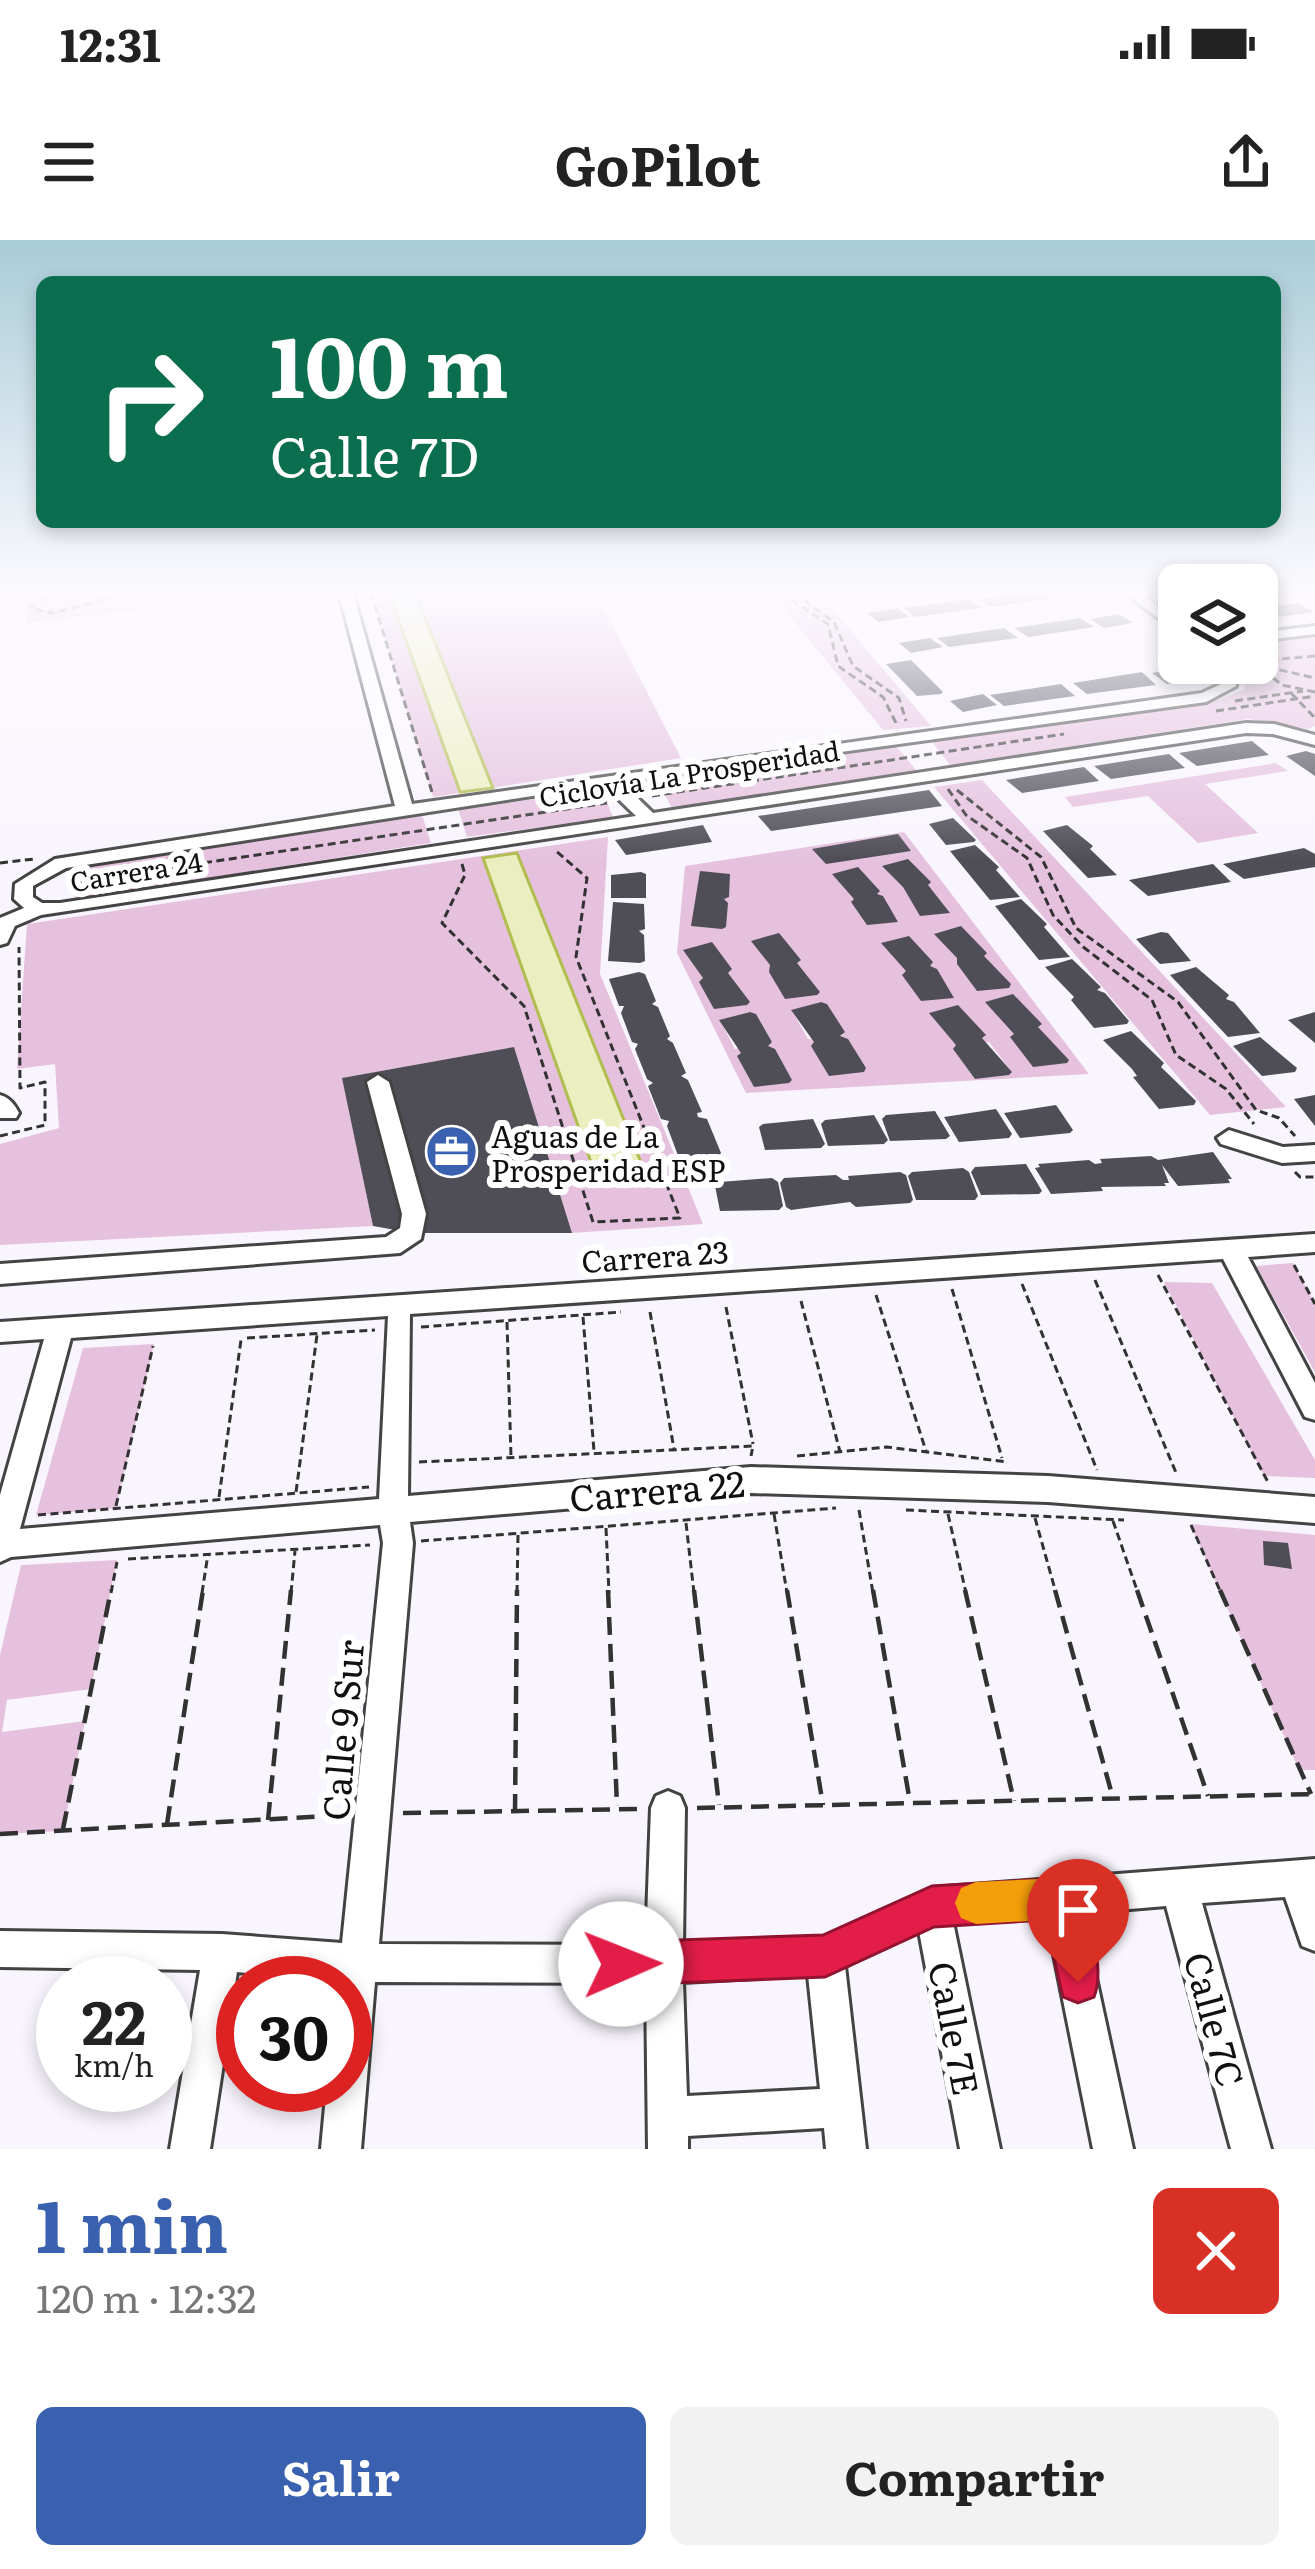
<!DOCTYPE html>
<html lang="es">
<meta charset="utf-8">
<style>
body{margin:0;font-family:Literata,serif;background:#f2f2f2;color:#222;height:100vh;display:flex;flex-direction:column;font-size:45px;white-space:nowrap}
*{box-sizing:border-box;margin:0}
p{font-size:39px;color:#767676}
.icon{flex:none;width:66px;height:66px;fill:none;stroke:currentColor;stroke-width:2;stroke-linecap:round;stroke-linejoin:round}
.map{position:relative;height:1909px;overflow:hidden}
.drawer{display:flex;flex-direction:column;background:#fff;flex:1}
.drawer>*{flex:none}
.hud{position:absolute;left:36px;top:36px;width:1245px;height:252px;border-radius:18px;box-shadow:0 6px 18px #0003;background:#0b6e4f;color:#fff;overflow:hidden}
.tools{position:absolute;left:1158px;top:324px;display:grid;gap:24px}
.tools a{display:grid;place-items:center;width:120px;height:120px;border-radius:18px;background:#fff;box-shadow:0 6px 18px #0003;font-size:60px}
.speed{position:absolute;left:36px;top:1716px;display:flex;gap:24px;font-size:60px;font-weight:700;text-align:center}
.speed>*{display:grid;place-content:center;width:156px;height:156px;border-radius:50%;background:#fff;box-shadow:0 6px 18px #0003;line-height:1}
.speed small{font-size:30px;font-weight:400}
.speed .limit{border:18px solid #d22;background:#fff;color:#111}
.pin{position:absolute;display:grid;place-items:center;width:102px;height:102px;color:#fff;margin:-123px -51px;border-radius:50% 50% 50% 0;rotate:-45deg;box-shadow:0 0 12px #0007}
.pin .icon{rotate:45deg}
.me{position:absolute;width:132px;margin:-66px;rotate:89deg;stroke-linejoin:round;filter:drop-shadow(0 0 9px #0008)}
.turn{display:flex;align-items:center;gap:42px;height:252px;padding:0 36px;font-size:54px}
.turn .icon{width:156px;height:156px;stroke-width:2.5}
.turn b{display:block;font-size:84px;line-height:102px}
.round{display:grid;place-items:center;flex:none;width:126px;height:126px;border-radius:18px;background:#f2f2f2}
.head{display:flex;align-items:center;justify-content:space-between;height:204px;padding:0 36px}
h1{font-size:72px;font-weight:700;line-height:90px;color:#3961af}
.action{display:flex;gap:24px;margin-top:auto;padding:24px 36px}
.action a{flex:1;height:138px;border-radius:18px;background:#3961af;color:#fff;font-size:48px;font-weight:700;line-height:138px;text-align:center}
.action a+a{background:#f2f2f2;color:#222}
.status{display:flex;justify-content:space-between;align-items:center;height:84px;padding:0 60px;background:#fff;direction:ltr}
.status svg{height:33px;fill:currentColor}
header{display:flex;justify-content:space-between;align-items:center;height:156px;padding:0 36px;background:#fff;font-size:54px;font-weight:700}
.map>svg:first-child{display:block}
.green{fill:#e5c1de;fill-rule:evenodd}
.water{fill:#ebefbf;stroke:#b2bd4f;stroke-width:3}
.building{fill:#4f4e57}
.lines{fill:none;stroke-linecap:round;stroke-linejoin:round}
.minor-casing{stroke:#434343;stroke-width:6}
.path-far1{stroke:#323232;stroke-width:3;stroke-dasharray:8 4.5;stroke-linecap:butt}
.path{stroke:#323232;stroke-width:4.5;stroke-dasharray:18 9;stroke-linecap:butt}
.minor{fill:#fff;fill-rule:evenodd}
.route{fill:#e11d48;stroke:#92132f;stroke-width:3}
.slow{fill:#f59e0b}
.labels{text-anchor:middle;dominant-baseline:central;stroke-width:12;stroke-linejoin:round;paint-order:stroke}
.far-street-label{font-size:27px;fill:#101010;stroke:#fff}
.poi-label{font-size:30px;fill:#101010;stroke:#fff;text-anchor:start}
.street-label{font-size:30px;fill:#101010;stroke:#fff}
.near-street-label{font-size:36px;fill:#101010;stroke:#fff}
</style>
<div class="status"><b>12:31</b><svg viewBox="0 0 49 12"><path d="M0 12V9h3v3zM5 12V6h3v6zM10 12V3h3v9zM15 12V0h3v12zM26 1h20v11H26zM47 4h2v5h-2z"/></svg></div>
<header><svg class="icon" aria-label="menu" viewBox="0 0 24 24"><path d="M4 6h16M4 12h16M4 18h16"/></svg>GoPilot<svg class="icon" aria-label="share" viewBox="0 0 24 24"><path d="M12 15V3M7 8l5-5 5 5M5 13v7h14v-7"/></svg></header>
<div class="map">
<svg width="1315" height="1909" viewBox="0 0 1315 1909">
<rect width="100%" height="100%" fill="#f9f5fe"/>
<g class="green">
<polygon points="28,353 273,353 27,383"/>
<polygon points="371,353 596,353 681,518 433,557"/>
<polygon points="771,353 819,353 931,486 883,490"/>
<polygon points="1315,395 1315,486 1308,489 1248,479 950,525 932,502 1214,461 1244,450 1246,441 1230,423 1257,423 1257,403"/>
<polygon points="896,506 917,531 672,568 657,540"/>
<polygon points="1276,523 1288,531 1205,544 1258,593 1198,603 1148,556 1073,567 1065,557"/>
<polygon points="982,540 1286,867 1210,875 934,547"/>
<polygon points="602,550 613,577 467,597 458,569"/>
<polygon points="422,575 431,603 75,659 79,627"/>
<path d="M904,592L1089,834L746,853L677,713L685,626ZM820,762L827,764L844,792L841,796L808,799L792,771ZM749,772L756,774L772,802L735,809L720,780ZM985,802H989L1011,831L1008,835L975,839L954,810Z"/>
<polygon points="608,597 600,734 703,984 572,993 514,807 343,838 373,986 0,1005 0,904 59,888 55,824 17,829 27,684"/>
<polygon points="1293,1023 1315,1064 1315,1132 1256,1026"/>
<polygon points="1164,1042 1212,1043 1315,1220 1315,1238 1264,1236"/>
<polygon points="154,1104 116,1268 36,1275 83,1108"/>
<polygon points="1190,1284 1315,1295 1315,1530 1299,1530"/>
<polygon points="117,1320 91,1449 7,1460 2,1492 85,1481 63,1591 0,1594 0,1415 21,1325"/>
</g>
<g class="water">
<polygon points="389,353 415,353 493,548 460,552"/>
<polygon points="517,613 646,935 598,942 483,618"/>
</g>
<g class="building">
<polygon points="1015,353 1050,353 1056,358 991,367 979,359"/>
<polygon points="969,359 981,368 915,377 904,368"/>
<polygon points="1298,363 1314,372 1257,380 1257,368"/>
<polygon points="897,368 909,377 878,382 867,373"/>
<polygon points="1119,374 1133,383 1104,388 1090,379"/>
<polygon points="1080,378 1094,387 1028,397 1015,388"/>
<polygon points="1004,388 1018,398 949,407 937,398"/>
<polygon points="930,398 943,407 911,413 899,403"/>
<polygon points="911,420 943,452 941,454 917,456 886,424"/>
<polygon points="1183,427 1198,439 1167,444 1152,433"/>
<polygon points="1142,432 1156,445 1087,454 1073,443"/>
<polygon points="1061,444 1075,456 1004,466 990,455"/>
<polygon points="983,454 997,465 963,472 950,461"/>
<polygon points="1252,501 1269,515 1197,526 1179,513"/>
<polygon points="1306,511 1315,514 1315,536 1286,516"/>
<polygon points="1169,514 1185,528 1111,539 1094,526"/>
<polygon points="1084,527 1099,541 1022,553 1006,540"/>
<polygon points="929,550 942,566 771,591 758,576"/>
<polygon points="953,578 976,600 974,602 946,605 929,584"/>
<polygon points="703,585 712,602 626,615 615,600"/>
<polygon points="1067,585 1093,606 1090,609 1117,635 1088,638 1043,591"/>
<polygon points="898,594 911,611 826,624 812,609"/>
<polygon points="975,605 999,627 996,630 1020,657 990,660 950,611"/>
<polygon points="1304,608 1315,614 1315,627 1244,639 1223,624"/>
<polygon points="908,619 931,642 928,645 950,673 920,676 903,647 882,626"/>
<polygon points="1213,624 1231,642 1148,656 1129,640"/>
<polygon points="858,627 880,651 877,654 883,656 898,682 867,685 851,662 854,659 832,634"/>
<polygon points="700,631 730,634 729,657 724,659 728,663 726,687 722,689 691,686"/>
<polygon points="641,632 646,634 646,658 611,658 611,635"/>
<polygon points="1021,659 1047,684 1044,687 1070,717 1039,720 995,666"/>
<polygon points="613,662 644,664 645,689 639,691 644,695 645,721 640,723 608,721"/>
<polygon points="961,686 987,713 984,716 1011,744 1009,748 977,751 957,724 957,718 934,694"/>
<polygon points="1161,692 1168,693 1191,721 1160,724 1136,699"/>
<polygon points="779,693 801,720 797,723 820,752 817,755 785,759 769,732 770,725 751,701"/>
<polygon points="909,696 933,722 930,726 937,729 954,758 921,761 902,735 906,731 881,703"/>
<polygon points="712,702 732,729 728,733 750,762 747,765 714,769 699,742 703,738 683,710"/>
<polygon points="1072,719 1101,747 1097,750 1105,753 1129,781 1127,784 1094,788 1071,760 1074,757 1045,727"/>
<polygon points="1196,727 1229,755 1226,759 1234,762 1260,793 1228,797 1170,735"/>
<polygon points="639,732 645,734 656,761 652,764 658,767 670,796 667,799 673,803 686,833 681,836 688,840 702,872 697,873 698,877 707,879 721,913 718,917 680,921 667,886 669,881 661,879 648,846 653,843 647,839 635,809 638,804 632,802 621,773 624,766 619,766 609,739"/>
<polygon points="1013,754 1042,784 1038,787 1069,820 1067,823 1033,827 1010,797 1014,794 985,762"/>
<polygon points="821,762 827,764 845,792 840,796 848,799 866,828 864,832 829,836 811,806 814,802 791,770"/>
<polygon points="958,765 986,795 982,798 1012,832 1009,835 975,839 953,809 956,805 929,773"/>
<polygon points="750,772 756,774 772,802 768,806 775,809 792,840 789,843 754,847 737,816 741,813 719,780"/>
<polygon points="1315,772 1315,803 1288,780"/>
<polygon points="1131,791 1164,823 1161,827 1196,861 1194,865 1159,869 1133,837 1137,836 1132,829 1103,800"/>
<polygon points="1260,797 1297,828 1295,832 1262,836 1233,806"/>
<polygon points="514,807 572,993 412,993 373,986 342,838"/>
<polygon points="1315,855 1315,886 1294,859"/>
<polygon points="1056,865 1073,890 1070,893 1020,898 1004,873"/>
<polygon points="996,869 1012,894 1009,898 959,902 944,877"/>
<polygon points="935,871 950,896 946,899 890,901 882,879 886,875"/>
<polygon points="874,875 888,900 884,904 828,906 821,884 825,880"/>
<polygon points="813,879 825,904 821,908 765,910 759,887 763,884"/>
<polygon points="1213,912 1232,939 1228,939 1230,943 1178,946 1162,925 1169,943 1164,943 1166,946 1101,947 1103,951 1051,954 1035,928 1040,927 1038,924 1089,920 1095,924 1102,923 1100,919 1151,916 1158,920"/>
<polygon points="1026,924 1042,951 1039,954 981,955 971,932 975,927"/>
<polygon points="963,928 969,932 978,956 975,960 916,960 908,936 912,932"/>
<polygon points="900,932 906,935 913,960 910,963 856,967 850,962 791,970 786,967 780,943 784,938 836,935 843,940 849,940 848,936"/>
<polygon points="772,938 778,942 783,966 779,970 720,971 715,946 720,942"/>
<polygon points="1263,1301 1288,1303 1292,1329 1264,1325"/>
</g>
<g class="lines">
<defs>
<g id="minor">
<path d="M339,353H353L412,564L1202,453L1221,444V436L1211,423H1226L1237,436L1236,446L1206,462L621,542L653,573L1246,483L1274,484L1315,495V505L1273,494L1246,493L41,675L15,686L7,703L0,705V678L24,668L14,659L15,644L55,619L395,566ZM604,545L636,576L60,663H42L33,657V646L66,628Z"/>
<polygon points="1125,353 1141,353 1179,383 1179,394"/>
<polygon points="1315,386 1315,394 1257,401 1257,393"/>
<polygon points="378,835 389,842 426,974 421,999 400,1013 0,1044 0,1024 386,997 400,988 402,974 367,842"/>
<path d="M0,855C10,858 14,864 19,873L16,878H0Z"/>
<polygon points="1229,890 1283,907 1315,905 1315,921 1282,923 1221,904 1217,898"/>
<path d="M1315,994V1012L1248,1017L1315,1143V1180L1305,1177L1223,1019L410,1074L408,1256L751,1227L1048,1236L1315,1257V1283L1048,1262L751,1253L410,1282L413,1303L379,1704L646,1705L651,1568L656,1556L668,1551L680,1556L685,1568L683,1704L823,1698L932,1648L1315,1619V1711L1302,1706L1285,1657L1202,1663L1271,1909H1231L1166,1666L1082,1673L1133,1909H1093L1046,1675L953,1682L1000,1909H960L919,1691L845,1726L866,1909H826L824,1888L688,1896V1909H648L646,1743L375,1742L361,1909H321L327,1845H345V1743L237,1732L210,1909H170L200,1730L0,1727V1691L222,1694L342,1703L383,1303L380,1285L11,1317L0,1322V1255L44,1099L0,1102V1082ZM388,1076L379,1259L20,1289L71,1098ZM808,1735L820,1849L687,1856L683,1742Z"/>
</g>
</defs>
<use href="#minor" class="minor-casing"/>
<g class="path-far1">
<polyline points="71,353 45,357 30,368 53,373 130,353"/>
<polyline points="371,353 432,552"/>
<polyline points="781,353 828,384 838,426 883,457 897,485"/>
<polyline points="794,353 834,382 853,426 899,458 906,481"/>
<polyline points="1315,416 1278,419 1267,433 1282,445 1315,452"/>
<polyline points="1257,420 1267,427 1315,438"/>
<polyline points="1291,453 1315,478"/>
<polyline points="1235,461 1303,451"/>
<polyline points="1216,471 1315,456"/>
<polyline points="948,549 966,575 1027,618 1053,675 1082,706 1152,760 1176,815 1226,849 1254,884"/>
<polyline points="957,550 1041,617 1076,688 1178,762 1256,870 1279,878 1295,896"/>
<polyline points="652,556 1064,494"/>
<polyline points="0,623 34,619"/>
<polyline points="462,624 465,635 442,683 524,766 593,982 680,978 576,717 587,638 556,611"/>
<polyline points="68,643 607,563"/>
<polyline points="0,896 45,885 45,842 20,848 19,707"/>
<polyline points="1295,932 1300,937 1315,937"/>
<polyline points="1294,1025 1315,1064"/>
<polyline points="1158,1035 1269,1244"/>
<polyline points="1095,1040 1177,1235"/>
<polyline points="1022,1044 1097,1230"/>
<polyline points="952,1049 1002,1218"/>
<polyline points="876,1055 926,1211"/>
<polyline points="801,1061 840,1212"/>
<polyline points="726,1067 753,1204"/>
<polyline points="650,1072 674,1209"/>
<polyline points="583,1077 594,1211"/>
<polyline points="507,1082 511,1217"/>
<polyline points="421,1087 621,1072"/>
<polyline points="247,1098 375,1090"/>
<polyline points="797,1216 887,1207 1008,1222"/>
<polyline points="419,1222 753,1206 751,1216"/>
<polyline points="296,1252 317,1095"/>
<polyline points="219,1257 241,1100"/>
<polyline points="116,1266 153,1106"/>
<polyline points="859,1270 873,1353"/>
<polyline points="906,1270 1124,1280"/>
<polyline points="774,1274 787,1353"/>
<polyline points="948,1274 966,1353"/>
<polyline points="38,1275 369,1247"/>
<polyline points="1035,1278 1056,1353"/>
<polyline points="1113,1281 1138,1353"/>
<polyline points="686,1283 694,1353"/>
<polyline points="1191,1285 1221,1353"/>
<polyline points="606,1288 609,1353"/>
<polyline points="421,1301 836,1268"/>
<polyline points="128,1319 370,1305"/>
<polyline points="111,1353 117,1322"/>
<polyline points="202,1353 208,1314"/>
<polyline points="291,1353 295,1311"/>
<polyline points="517,1353 518,1295"/>
</g>
<g class="path">
<polyline points="608,1350 617,1566"/>
<polyline points="694,1350 719,1565"/>
<polyline points="787,1350 823,1565"/>
<polyline points="873,1350 910,1562"/>
<polyline points="965,1350 1014,1561"/>
<polyline points="1055,1350 1113,1558"/>
<polyline points="1137,1350 1208,1556"/>
<polyline points="1220,1350 1311,1554"/>
<polyline points="697,1568 1315,1554"/>
<polyline points="515,1572 517,1350"/>
<polyline points="403,1573 640,1569"/>
<polyline points="268,1580 291,1350"/>
<polyline points="167,1584 203,1350"/>
<polyline points="63,1589 111,1350"/>
<polyline points="0,1594 346,1575"/>
</g>
<use href="#minor" class="minor"/>
</g>
<linearGradient id="sky" x2="0" y2="1"><stop stop-color="#a9ccd8"/><stop offset="0.57" stop-color="#fcfaff"/><stop offset="1" stop-color="#fcfaff" stop-opacity="0"/></linearGradient>
<rect width="1315" height="620" fill="url(#sky)"/>
<path class="route" d="M1061,1638L1076,1644C1088,1673 1106,1727 1094,1757L1078,1763L1063,1757L1045,1680L934,1687L825,1737L621,1745L606,1738L600,1724L606,1709L621,1702L823,1695L932,1646Z"/>
<polygon class="slow" points="1061,1638 1076,1644 1087,1679 1080,1694 1066,1700 1051,1694 1045,1680 976,1684 961,1678 955,1663 961,1648 976,1642"/>
<defs>
<symbol id="office-disc" viewBox="-11 -11 22 22"><circle r="9.5" fill="#3961af" stroke="#fff"/><path d="M-6-3h4V-5.5h4V-3h4V5H-6ZM-1-4.5V-3h2v-1.5ZM-6 0V1H6V0Z" fill="#fff"/></symbol>
</defs>
<g fill-rule="evenodd">
<use href="#office-disc" x="422" y="882" width="59" height="59"/>
</g>
<g class="labels">
<g class="far-street-label">
<text transform="translate(689 532) rotate(-9)">Ciclovía La Prosperidad</text>
<text transform="translate(136 630) rotate(-9)">Carrera 24</text>
</g>
<g class="poi-label">
<text x="491" y="895">Aguas de La<tspan x="491" dy="34">Prosperidad ESP</tspan></text>
</g>
<g class="street-label">
<text transform="translate(655 1015) rotate(-4)">Carrera 23</text>
</g>
<g class="near-street-label">
<text transform="translate(657 1249) rotate(-5)">Carrera 22</text>
<text transform="translate(341 1490) rotate(-85)">Calle 9 Sur</text>
<text transform="translate(1216 1779) rotate(75)">Calle 7C</text>
<text transform="translate(956 1788) rotate(79)">Calle 7E</text>
</g>
</g>
</svg>
<div class="tools">
<a><svg class="icon" aria-label="layers" viewBox="0 0 24 24"><path d="M12 4l9 5-9 5-9-5zM3 14l9 5 9-5"/></svg></a>
</div>
<div class="speed"><div>22<small>km/h</small></div><div class="limit">30</div></div>
<div class="pin" style="left:1078px;top:1742px;background:#d93025"><svg class="icon" aria-label="arrive" viewBox="0 0 24 24"><path d="M6 21V4h12l-3 4 3 4H6"/></svg></div>
<svg class="me" style="left:621px;top:1724px" viewBox="-20 -20 40 40"><circle r="19" fill="#fff"/><path d="M0-13L10 11 0 6-10 11z" fill="#e11d48"/></svg>
<div class="hud">
<div class="turn"><svg class="icon" aria-label="right" viewBox="0 0 24 24"><path d="M7 20v-9h11M14 6l5 5-5 5"/></svg><div><b>100 m</b>Calle 7D</div></div>
</div>
</div>
<section class="drawer">
<div class="head"><div><h1>1 min</h1><p>120 m · 12:32</p></div><a class="round" style="background:#d93025;color:#fff"><svg class="icon" aria-label="close" viewBox="0 0 24 24"><path d="M6 6l12 12M18 6L6 18"/></svg></a></div>
<div class="action"><a>Salir</a><a>Compartir</a></div>
</section>
